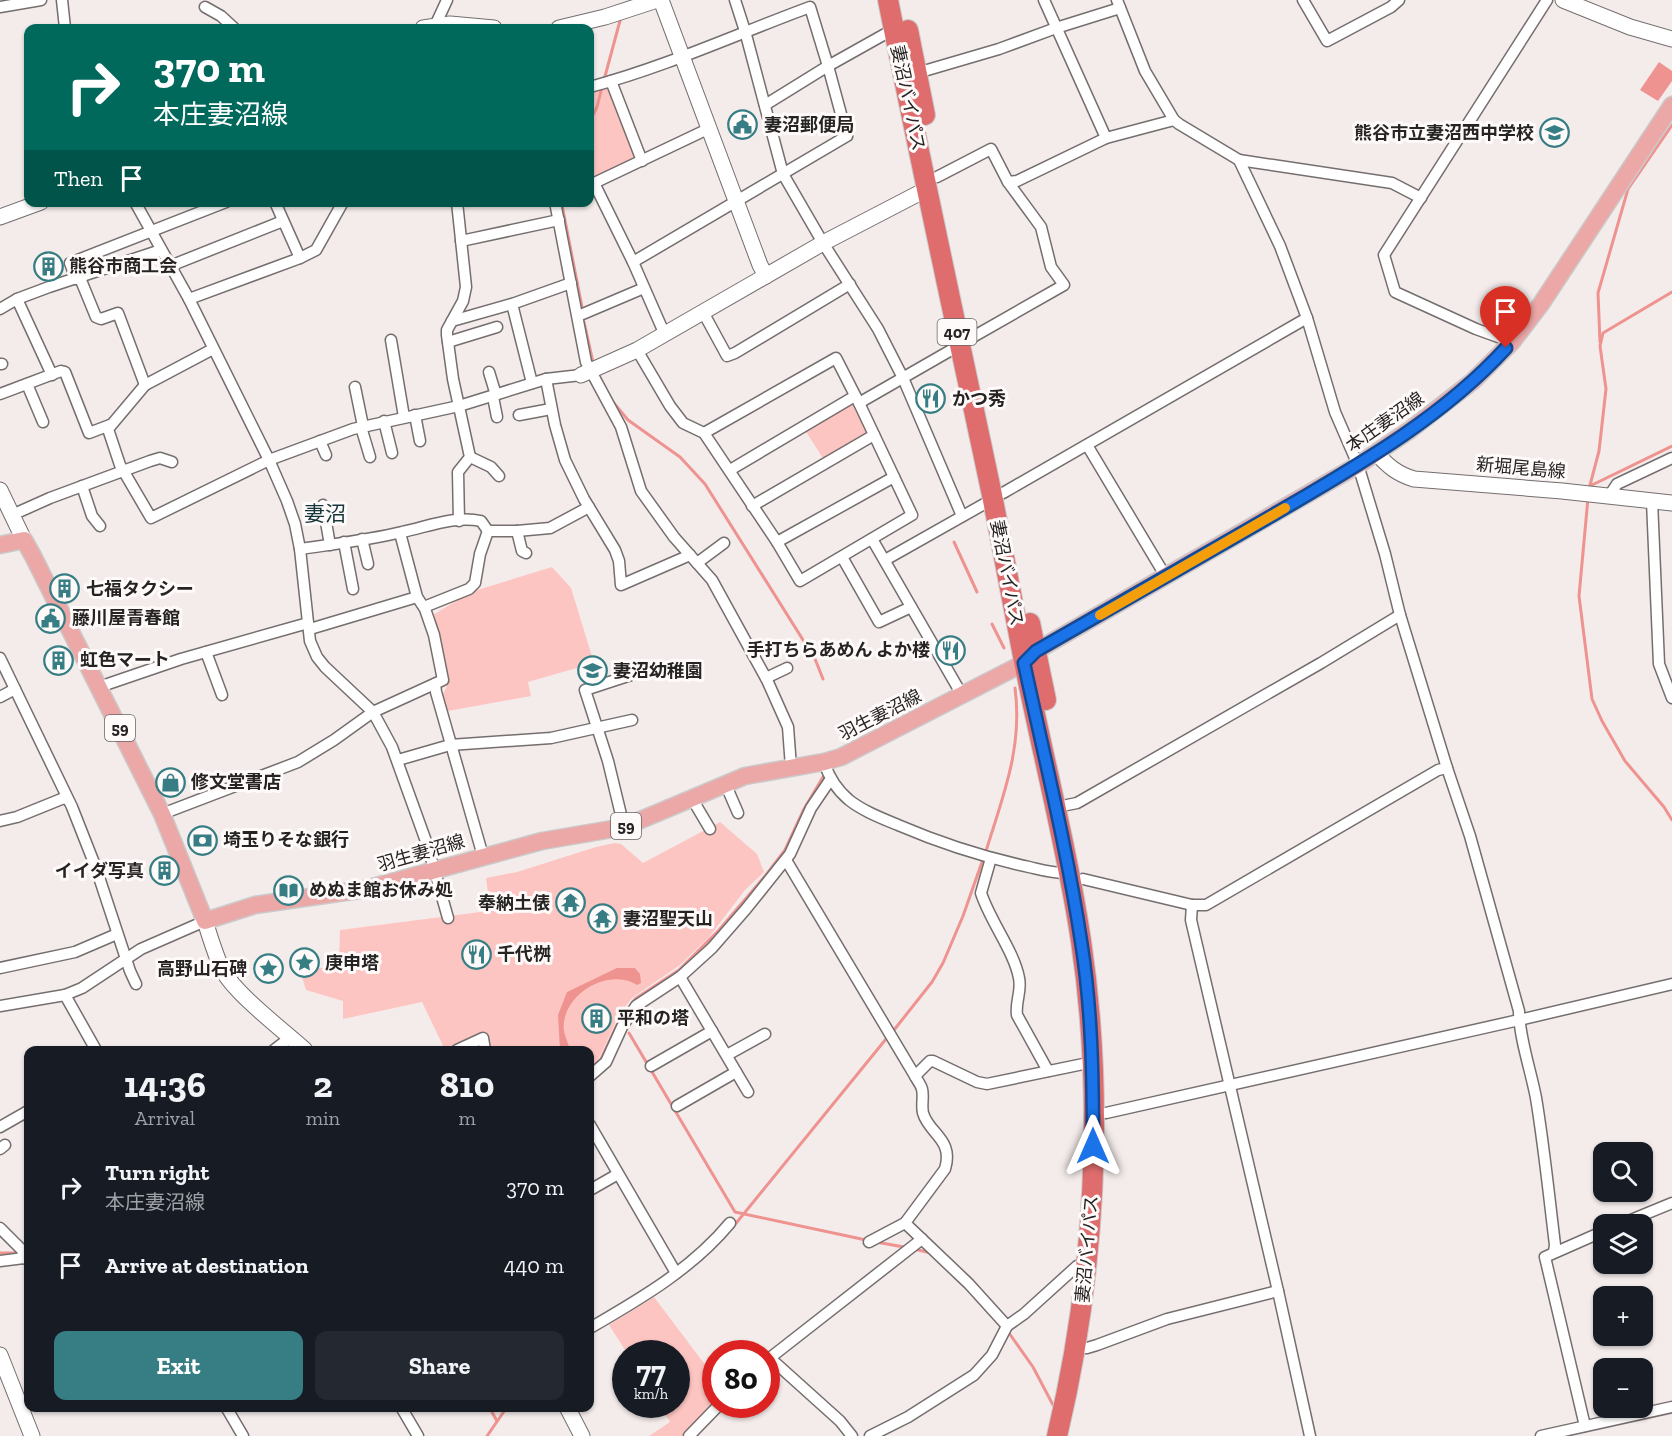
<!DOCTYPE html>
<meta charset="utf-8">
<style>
body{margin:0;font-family:"Zilla Slab","Noto Sans JP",serif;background:#242831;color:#f1f3f6;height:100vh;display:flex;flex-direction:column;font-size:22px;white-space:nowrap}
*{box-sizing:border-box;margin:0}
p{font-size:20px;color:#9ea1a6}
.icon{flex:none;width:33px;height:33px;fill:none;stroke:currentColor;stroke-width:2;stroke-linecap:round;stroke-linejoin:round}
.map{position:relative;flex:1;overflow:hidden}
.panel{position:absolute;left:24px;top:1046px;width:570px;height:366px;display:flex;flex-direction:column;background:#171b24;border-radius:12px;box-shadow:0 2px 4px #0004}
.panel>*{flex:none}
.guide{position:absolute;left:24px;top:24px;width:570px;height:183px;border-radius:12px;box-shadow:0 2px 4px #0004;background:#00695c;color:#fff;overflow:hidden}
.buttons{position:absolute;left:1593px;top:1142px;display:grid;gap:12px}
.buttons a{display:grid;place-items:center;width:60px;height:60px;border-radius:12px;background:#171b24;box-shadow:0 2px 4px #0004;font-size:30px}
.speed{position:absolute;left:612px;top:1340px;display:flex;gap:12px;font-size:30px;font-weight:700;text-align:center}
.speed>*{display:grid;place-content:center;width:78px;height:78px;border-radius:50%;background:#171b24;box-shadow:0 2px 4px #0004;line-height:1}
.speed small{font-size:15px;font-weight:400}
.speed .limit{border:9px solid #d22;background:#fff;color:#111}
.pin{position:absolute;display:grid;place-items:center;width:51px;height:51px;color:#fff;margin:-62px -26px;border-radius:50% 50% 50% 0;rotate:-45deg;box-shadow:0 0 6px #0007}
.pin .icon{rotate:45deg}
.me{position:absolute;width:66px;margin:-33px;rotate:0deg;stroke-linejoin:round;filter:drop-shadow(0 0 4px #0008)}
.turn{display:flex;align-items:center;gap:21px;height:126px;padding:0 30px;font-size:27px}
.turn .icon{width:78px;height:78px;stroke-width:2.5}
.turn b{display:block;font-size:42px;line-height:51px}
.then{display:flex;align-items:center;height:57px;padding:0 30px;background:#0003;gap:12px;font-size:22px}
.eta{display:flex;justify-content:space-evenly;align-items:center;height:102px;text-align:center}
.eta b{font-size:36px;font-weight:800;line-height:42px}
.action{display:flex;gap:12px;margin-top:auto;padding:12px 30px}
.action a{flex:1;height:69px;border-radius:12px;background:#367e83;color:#fff;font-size:24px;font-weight:800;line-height:69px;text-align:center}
.action a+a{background:#242831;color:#f1f3f6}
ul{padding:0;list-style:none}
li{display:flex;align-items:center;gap:18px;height:78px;padding:0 30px}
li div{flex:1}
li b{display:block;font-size:22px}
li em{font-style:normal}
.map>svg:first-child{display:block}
.green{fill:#fdc5c2}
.water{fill:#ee9390}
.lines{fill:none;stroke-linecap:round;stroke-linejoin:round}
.stream{stroke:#ee9390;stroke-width:3}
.street-casing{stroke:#756e6e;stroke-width:13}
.secondary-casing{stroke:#756e6e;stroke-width:17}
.primary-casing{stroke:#cbcaca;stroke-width:19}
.highway-casing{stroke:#cbcaca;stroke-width:22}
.street{stroke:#fff;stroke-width:10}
.secondary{stroke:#fff;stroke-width:15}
.primary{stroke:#eca7a7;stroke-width:16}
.highway{stroke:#df6d6d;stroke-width:20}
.route-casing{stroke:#114b97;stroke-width:15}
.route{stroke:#1a73e8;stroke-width:10}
.slow{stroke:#f59e0b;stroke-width:10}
.labels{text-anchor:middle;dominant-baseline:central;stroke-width:6;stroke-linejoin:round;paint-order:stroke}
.shield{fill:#fffafa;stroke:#676464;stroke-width:1.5}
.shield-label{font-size:16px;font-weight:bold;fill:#262423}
.street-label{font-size:18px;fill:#262423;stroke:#fffafa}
.poi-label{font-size:18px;font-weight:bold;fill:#262423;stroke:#fffafa;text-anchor:start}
.quarter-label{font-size:21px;fill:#133639;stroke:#fffafa}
</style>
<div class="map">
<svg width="1672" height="1436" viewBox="0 0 1672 1436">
<rect width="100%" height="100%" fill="#f4eceb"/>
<g class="green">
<polygon points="608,84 638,159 590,180 590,91"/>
<polygon points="853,401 868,435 824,460 805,430"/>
<polygon points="552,567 571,588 594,663 528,682 531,696 448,711 442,696 447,686 433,615 471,592"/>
<polygon points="720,822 757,854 764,872 745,890 709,937 680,965 632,998 619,1015 599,1058 590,1067 590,1050 489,1050 486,1035 454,1050 445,1050 422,1002 343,1019 343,1001 306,990 300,970 339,966 340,930 488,911 490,908 486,878 517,872 596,847 615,843 621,844 643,863"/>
<polygon points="654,1297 715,1378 715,1403 685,1436 649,1436 670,1422 659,1404 676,1404 676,1353 627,1353 609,1325"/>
</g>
<g class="water">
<polygon points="1659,62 1672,71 1672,81 1658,101 1640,90"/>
<path d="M617,968H635L640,974L641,983L637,985C609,968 568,992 564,1022C562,1032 568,1041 570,1050H560L558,1015L567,992Z"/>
</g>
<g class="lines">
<g class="stream">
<polyline points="604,80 621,17"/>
<polyline points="590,121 597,107 602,87"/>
<polyline points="562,205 582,307"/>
<polyline points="584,322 593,362"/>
<polyline points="1600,342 1598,293 1628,189 1672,125"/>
<polyline points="613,402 628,420 680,457 705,484 815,659 823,679"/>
<polyline points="1590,486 1672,446"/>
<polyline points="1589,489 1599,451 1606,389 1600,346 1603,333 1672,292"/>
<polyline points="1588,498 1579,596 1592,699 1602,721 1625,761 1664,807 1672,820"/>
<polyline points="954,542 977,592"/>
<polyline points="992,624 1004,648"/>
<path d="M986,851C1003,796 1023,747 1015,688"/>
<polyline points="894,1030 932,982 943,963 963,916 982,862"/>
<polyline points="629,1033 735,1212 866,1240"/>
<polyline points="590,1069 601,1059 617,1025 635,999 679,970 719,930 766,875 785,850 804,809 823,777"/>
<polyline points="733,1227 886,1039"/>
<polyline points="876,1242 904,1247"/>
<polyline points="914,1249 931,1253"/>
<polyline points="0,1253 19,1253"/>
<polyline points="1009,1333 1033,1367 1053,1405"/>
<polyline points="489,1407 497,1421"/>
<polyline points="487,1436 507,1407"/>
</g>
<defs>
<g id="street">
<polyline points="62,0 65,28"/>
<polyline points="735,0 745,31 783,174 823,243 878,329 903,378 962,516"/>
<polyline points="1044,0 1106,138"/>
<polyline points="1117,0 1145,71 1174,120 1179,124 1239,160 1392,183 1421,198"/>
<polyline points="1303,0 1327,41 1391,7 1399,0"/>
<polyline points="0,7 41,0"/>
<polyline points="205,7 221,16 234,28"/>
<polyline points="434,28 447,0"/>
<polyline points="917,73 999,49 1056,28 1120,8"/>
<polyline points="611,81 642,161"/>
<path d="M590,87C665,67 737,34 810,7L828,66L847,136L633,262"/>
<polyline points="765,105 828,66 894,29"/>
<path d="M1239,160L1280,246L1307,318L1335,412L1358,465L1385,554L1400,615L1447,768L1470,836L1519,1011C1519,1037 1531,1071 1536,1098C1544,1146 1549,1196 1555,1245L1554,1252"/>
<polyline points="937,177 991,149 1008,182 1041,227 1051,267 1064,285 971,338"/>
<polyline points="1008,182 1017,181 1106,138 1174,120"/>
<polyline points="594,183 633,262 665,335"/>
<polyline points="590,185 710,128"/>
<polyline points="135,202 189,299 269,460 287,501 295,524 300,549 310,641 317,657 325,667 373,712 392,747 427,844 448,918"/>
<polyline points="275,202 300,258"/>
<polyline points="457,202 466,287 463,301 447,330 447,335 453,379 470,457 458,472 459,521"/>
<polyline points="555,202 586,362 621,427 641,491 674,537 712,580 767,680 788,727 791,767"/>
<polyline points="461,241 559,220"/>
<polyline points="170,266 283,221"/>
<polyline points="80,278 96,317 101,319 118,313 145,385"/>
<polyline points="76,279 70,263 226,202"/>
<polyline points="17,299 52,375"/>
<polyline points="189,299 300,258 316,250 343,202"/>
<polyline points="512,304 532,383"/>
<polyline points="0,309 17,299 49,287 161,250"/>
<polyline points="703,312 727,356 735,353 850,284"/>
<polyline points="578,316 644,288"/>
<polyline points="452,321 512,304 571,283"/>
<polyline points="391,340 404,417"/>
<polyline points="448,342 497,327"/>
<polyline points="1512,342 1476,329 1395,292 1384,255 1547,0"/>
<polyline points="213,349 145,385 108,429 120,465 151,518 269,460 353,429 459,406 546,379 581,375"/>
<polyline points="637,350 670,406 683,423 704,433 777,542 800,581 912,515 859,403 836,358 704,433"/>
<polyline points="0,364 2,364"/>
<polyline points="489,372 496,395"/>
<polyline points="546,379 555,425 565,460 584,499 615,550 619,561 621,585 690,555"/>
<polyline points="27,384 43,422"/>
<polyline points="355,387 363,426"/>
<polyline points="0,394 61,371 65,372 89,433 110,425"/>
<polyline points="493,397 497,417"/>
<polyline points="859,403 960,345"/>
<polyline points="415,415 420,441"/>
<polyline points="519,415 551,409"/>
<polyline points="384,421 392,453"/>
<polyline points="361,427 370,457"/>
<polyline points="320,441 326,455"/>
<polyline points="1087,445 1166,577"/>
<polyline points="470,457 491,467 499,476"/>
<polyline points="730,470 855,396"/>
<polyline points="82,486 92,516 100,526"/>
<polyline points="1003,493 1307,318"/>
<polyline points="1609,496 1617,484 1672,458"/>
<polyline points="1652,501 1659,664 1672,698"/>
<polyline points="323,505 330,545"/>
<polyline points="752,506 874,435"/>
<polyline points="12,515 50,498 150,461 160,458 172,462"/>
<polyline points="517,531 522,551 526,553"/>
<polyline points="362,539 368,564"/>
<polyline points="872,539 962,695"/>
<polyline points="344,542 353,589"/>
<polyline points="777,542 894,477"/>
<path d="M300,549C334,544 369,540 402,532C427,527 455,515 481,521L488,531H517L550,528L589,507"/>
<polyline points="842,557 879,622 911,607"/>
<polyline points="885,560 993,499"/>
<polyline points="697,563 724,543"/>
<polyline points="424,607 469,589 475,583 480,554 488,531"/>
<polyline points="310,629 417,597"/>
<polyline points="206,652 222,695"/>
<polyline points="0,658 72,807 96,868 130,971 136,984"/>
<polyline points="766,678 787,668"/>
<polyline points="435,684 436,692 483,856"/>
<polyline points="99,687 181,659 308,623"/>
<polyline points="0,697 15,689"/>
<polyline points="398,760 450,745 551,738 632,720"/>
<path d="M824,762C829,778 836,789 849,800C863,811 881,818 898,825C940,843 983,857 1029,867C1042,870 1055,874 1069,873"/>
<polyline points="725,783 738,813"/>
<polyline points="691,797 710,829"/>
<polyline points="1067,805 1077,803 1321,663 1400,615"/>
<polyline points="162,814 298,762 334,740 373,712 443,680 434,635 425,609 417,597 400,533"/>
<polyline points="0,821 17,817 64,798 68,800"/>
<polyline points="624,827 608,761 585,690 634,674"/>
<path d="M991,858L981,893C990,921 1014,951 1019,978C1022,991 1015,1002 1017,1015L1048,1071"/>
<path d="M786,860L915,1076C917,1080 921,1085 922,1089C924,1097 921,1105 923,1113C929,1134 954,1139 945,1169L905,1223L969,1284L1007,1326"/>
<polyline points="1083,879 1192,905 1206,905 1438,770 1447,768"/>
<polyline points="1192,905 1191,920 1278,1291 1310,1436"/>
<polyline points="0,968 75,952 117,934"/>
<polyline points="680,977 748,1092"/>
<polyline points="65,995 96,1050"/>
<polyline points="0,1006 65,995 82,988 141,949 205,921"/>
<polyline points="274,1050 291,1037"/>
<polyline points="457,1050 483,1038 485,1050"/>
<polyline points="727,1055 765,1034"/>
<polyline points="651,1066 712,1031"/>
<polyline points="590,1076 606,1062 622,1027 636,1006 680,977 712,948 746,909 790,854 811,808 830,780"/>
<polyline points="915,1076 930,1061 933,1061 977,1082 987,1084 1093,1062"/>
<polyline points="677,1106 736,1072"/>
<polyline points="1106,1113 1519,1020 1672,984"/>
<polyline points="590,1125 676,1273"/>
<polyline points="0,1127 28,1111"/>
<polyline points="0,1149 5,1145"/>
<polyline points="590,1190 618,1174"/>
<polyline points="1621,1224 1672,1203"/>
<polyline points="0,1228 22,1250 24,1258 28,1260"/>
<polyline points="869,1242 905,1223"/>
<polyline points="0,1261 24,1258"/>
<path d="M590,1328C640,1299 692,1269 730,1223"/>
<polyline points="1076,1348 1087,1348 1097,1345 1167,1319 1278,1291"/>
<polyline points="770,1358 840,1421 852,1436"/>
<polyline points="766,1361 922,1239"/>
<polyline points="226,1407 243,1436"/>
<polyline points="401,1407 418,1436"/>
<polyline points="1585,1426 1545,1257 1604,1231"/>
<polyline points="689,1436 720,1404"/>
<polyline points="870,1436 908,1417 974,1375 992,1355 1007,1326 1024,1314 1077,1266 1087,1263"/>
<polyline points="1541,1436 1672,1407"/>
</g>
<g id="secondary">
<polyline points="661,0 760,265 766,276"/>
<polyline points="1563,0 1630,27 1672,39"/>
<polyline points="423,28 450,24 494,28"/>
<polyline points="559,28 605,17 657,0"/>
<polyline points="0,217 41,202"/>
<polyline points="581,375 637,350 823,243 927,189"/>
<path d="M1376,453C1388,466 1397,474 1414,479L1562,491L1672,503"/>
<polyline points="0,490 24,540"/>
<path d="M205,921C210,937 215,954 222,969C235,994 283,1030 305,1050"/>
<polyline points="0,1355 32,1436"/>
<polyline points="567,1407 582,1436"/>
</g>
<polyline id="primary" points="0,545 24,540 33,556 162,814 205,921 255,905 366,889 542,841 624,827 745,776 824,762 841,757 1024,663 1036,651 1358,465 1410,430 1473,381 1512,342 1541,304 1672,105"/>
<g id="highway">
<path d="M888,0C921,165 957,330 992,495C1003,550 1013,606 1024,661C1042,754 1067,847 1081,941C1105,1102 1095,1278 1057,1436"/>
<polyline points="908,30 925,115"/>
<polyline points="1030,623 1046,700"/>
</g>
</defs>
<use href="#street" class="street-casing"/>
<use href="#secondary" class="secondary-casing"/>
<use href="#primary" class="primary-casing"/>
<use href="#highway" class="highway-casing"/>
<use href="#street" class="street"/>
<use href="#secondary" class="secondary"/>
<use href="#primary" class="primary"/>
<use href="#highway" class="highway"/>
</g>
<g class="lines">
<defs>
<path id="route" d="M1093,1146C1093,1078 1092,1009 1081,941C1067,848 1044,756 1024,663L1036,651C1115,606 1194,561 1273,515C1355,467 1441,419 1506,348"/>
</defs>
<use href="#route" class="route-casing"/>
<use href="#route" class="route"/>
<polyline class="slow" points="1100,615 1285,508"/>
</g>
<defs>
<symbol id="civic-ring" viewBox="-11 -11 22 22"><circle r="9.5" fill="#fffafa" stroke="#367e83" stroke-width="1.5"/><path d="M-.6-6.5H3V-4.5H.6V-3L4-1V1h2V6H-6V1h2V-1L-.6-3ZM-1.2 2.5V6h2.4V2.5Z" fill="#367e83"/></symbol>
<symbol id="school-ring" viewBox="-11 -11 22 22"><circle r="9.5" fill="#fffafa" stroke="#367e83" stroke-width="1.5"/><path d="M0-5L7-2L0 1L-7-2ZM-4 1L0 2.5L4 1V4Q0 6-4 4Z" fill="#367e83"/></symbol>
<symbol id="building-ring" viewBox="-11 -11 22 22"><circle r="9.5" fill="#fffafa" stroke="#367e83" stroke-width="1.5"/><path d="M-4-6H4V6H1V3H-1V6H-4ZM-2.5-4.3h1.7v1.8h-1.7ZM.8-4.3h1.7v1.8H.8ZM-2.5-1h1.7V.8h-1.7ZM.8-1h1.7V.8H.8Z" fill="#367e83"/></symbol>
<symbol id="restaurant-ring" viewBox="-11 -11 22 22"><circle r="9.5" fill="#fffafa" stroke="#367e83" stroke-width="1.5"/><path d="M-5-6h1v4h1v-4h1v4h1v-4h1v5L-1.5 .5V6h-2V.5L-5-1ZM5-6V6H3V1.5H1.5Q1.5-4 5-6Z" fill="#367e83"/></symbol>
<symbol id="shop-ring" viewBox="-11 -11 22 22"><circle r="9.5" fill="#fffafa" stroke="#367e83" stroke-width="1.5"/><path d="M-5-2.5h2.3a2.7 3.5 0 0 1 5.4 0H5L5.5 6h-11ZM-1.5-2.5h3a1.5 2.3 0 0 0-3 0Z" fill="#367e83"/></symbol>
<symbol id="bank-ring" viewBox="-11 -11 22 22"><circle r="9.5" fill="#fffafa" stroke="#367e83" stroke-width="1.5"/><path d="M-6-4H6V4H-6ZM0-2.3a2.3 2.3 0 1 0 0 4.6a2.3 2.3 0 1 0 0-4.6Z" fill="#367e83"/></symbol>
<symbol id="library-ring" viewBox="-11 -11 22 22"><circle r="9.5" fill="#fffafa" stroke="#367e83" stroke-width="1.5"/><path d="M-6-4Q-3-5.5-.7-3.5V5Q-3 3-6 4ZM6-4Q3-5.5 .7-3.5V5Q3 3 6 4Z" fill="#367e83"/></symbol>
<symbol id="temple-ring" viewBox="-11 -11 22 22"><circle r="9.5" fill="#fffafa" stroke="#367e83" stroke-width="1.5"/><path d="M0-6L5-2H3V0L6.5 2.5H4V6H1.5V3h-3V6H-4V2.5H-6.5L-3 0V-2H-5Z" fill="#367e83"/></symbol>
<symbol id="sight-ring" viewBox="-11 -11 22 22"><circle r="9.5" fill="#fffafa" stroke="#367e83" stroke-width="1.5"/><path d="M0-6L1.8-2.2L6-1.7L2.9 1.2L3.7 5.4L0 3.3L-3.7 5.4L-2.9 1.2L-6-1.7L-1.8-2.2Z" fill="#367e83"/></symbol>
</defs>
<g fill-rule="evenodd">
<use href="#civic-ring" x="726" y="108" width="33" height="33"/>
<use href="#school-ring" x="1538" y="116" width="33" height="33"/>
<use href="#building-ring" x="32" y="250" width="33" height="33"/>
<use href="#restaurant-ring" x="914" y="382" width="33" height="33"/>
<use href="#building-ring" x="48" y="572" width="33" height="33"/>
<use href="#civic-ring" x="34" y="602" width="33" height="33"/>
<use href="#restaurant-ring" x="934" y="634" width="33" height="33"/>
<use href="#building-ring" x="42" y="644" width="33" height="33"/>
<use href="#school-ring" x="576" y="654" width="33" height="33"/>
<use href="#shop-ring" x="154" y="766" width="33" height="33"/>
<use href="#bank-ring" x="186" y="824" width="33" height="33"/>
<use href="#building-ring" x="148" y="854" width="33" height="33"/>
<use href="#library-ring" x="272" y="874" width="33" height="33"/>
<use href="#temple-ring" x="554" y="886" width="33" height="33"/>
<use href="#temple-ring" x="586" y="902" width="33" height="33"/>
<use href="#restaurant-ring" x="460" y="938" width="33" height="33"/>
<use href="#sight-ring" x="288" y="946" width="33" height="33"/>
<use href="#sight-ring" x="252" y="952" width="33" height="33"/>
<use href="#building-ring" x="580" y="1002" width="33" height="33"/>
</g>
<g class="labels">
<g class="shield">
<rect x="937.5" y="319" width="39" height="26" rx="4.5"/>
<rect x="105" y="715" width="30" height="26" rx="4.5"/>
<rect x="611" y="813" width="30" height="26" rx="4.5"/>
</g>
<g class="shield-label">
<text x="957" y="332">407</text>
<text x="120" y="728">59</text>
<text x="626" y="826">59</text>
</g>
<g class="street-label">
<text transform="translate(908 98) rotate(78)">妻沼バイパス</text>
<text transform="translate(1385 422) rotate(-35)">本庄妻沼線</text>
<text transform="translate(1521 468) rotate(5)">新堀尾島線</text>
<text transform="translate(1007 573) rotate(79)">妻沼バイパス</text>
<text transform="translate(880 715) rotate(-27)">羽生妻沼線</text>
<text transform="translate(421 853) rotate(-16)">羽生妻沼線</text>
<text transform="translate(1087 1249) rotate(-85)">妻沼バイパス</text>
</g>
<g class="poi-label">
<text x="764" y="125">妻沼郵便局</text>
<text x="1534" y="133" text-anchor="end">熊谷市立妻沼西中学校</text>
<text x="69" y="266">熊谷市商工会</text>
<text x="952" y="399">かつ秀</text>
<text x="86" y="589">七福タクシー</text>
<text x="72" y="618">藤川屋青春館</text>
<text x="930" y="650" text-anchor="end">手打ちらあめん よか楼</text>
<text x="80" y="660">虹色マート</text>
<text x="613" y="671">妻沼幼稚園</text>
<text x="191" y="782">修文堂書店</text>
<text x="223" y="840">埼玉りそな銀行</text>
<text x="144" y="871" text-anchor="end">イイダ写真</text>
<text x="309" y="890">めぬま館お休み処</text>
<text x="550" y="903" text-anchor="end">奉納土俵</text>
<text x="623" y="919">妻沼聖天山</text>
<text x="497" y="954">千代桝</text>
<text x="325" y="963">庚申塔</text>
<text x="247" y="969" text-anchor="end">高野山石碑</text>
<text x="617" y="1018">平和の塔</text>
</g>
<g class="quarter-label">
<text x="325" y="513">妻沼</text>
</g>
</g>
</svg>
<div class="buttons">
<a><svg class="icon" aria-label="search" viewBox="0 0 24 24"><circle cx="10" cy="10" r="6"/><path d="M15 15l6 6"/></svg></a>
<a><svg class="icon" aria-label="layers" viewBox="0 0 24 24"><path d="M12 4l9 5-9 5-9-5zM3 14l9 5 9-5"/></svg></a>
<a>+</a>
<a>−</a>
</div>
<div class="speed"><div>77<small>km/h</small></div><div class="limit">80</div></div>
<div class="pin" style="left:1506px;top:348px;background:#d93025"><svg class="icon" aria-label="arrive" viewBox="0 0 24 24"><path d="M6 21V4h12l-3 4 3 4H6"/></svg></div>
<svg class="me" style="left:1093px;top:1146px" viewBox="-20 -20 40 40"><path d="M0-17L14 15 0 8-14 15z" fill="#1a73e8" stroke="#fff" stroke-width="4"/></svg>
<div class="guide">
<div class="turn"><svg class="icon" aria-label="right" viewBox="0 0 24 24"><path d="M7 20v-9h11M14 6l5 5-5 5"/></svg><div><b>370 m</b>本庄妻沼線</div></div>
<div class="then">Then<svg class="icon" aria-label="arrive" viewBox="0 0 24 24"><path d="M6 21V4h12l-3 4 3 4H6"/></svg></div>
</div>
<section class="panel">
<div class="eta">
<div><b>14:36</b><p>Arrival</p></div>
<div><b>2</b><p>min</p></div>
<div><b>810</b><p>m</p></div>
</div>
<ul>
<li><svg class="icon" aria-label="right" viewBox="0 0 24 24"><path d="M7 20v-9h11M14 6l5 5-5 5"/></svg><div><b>Turn right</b><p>本庄妻沼線</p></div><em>370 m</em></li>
<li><svg class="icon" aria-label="arrive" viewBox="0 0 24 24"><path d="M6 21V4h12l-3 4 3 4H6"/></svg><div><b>Arrive at destination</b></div><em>440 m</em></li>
</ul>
<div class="action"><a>Exit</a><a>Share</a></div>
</section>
</div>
